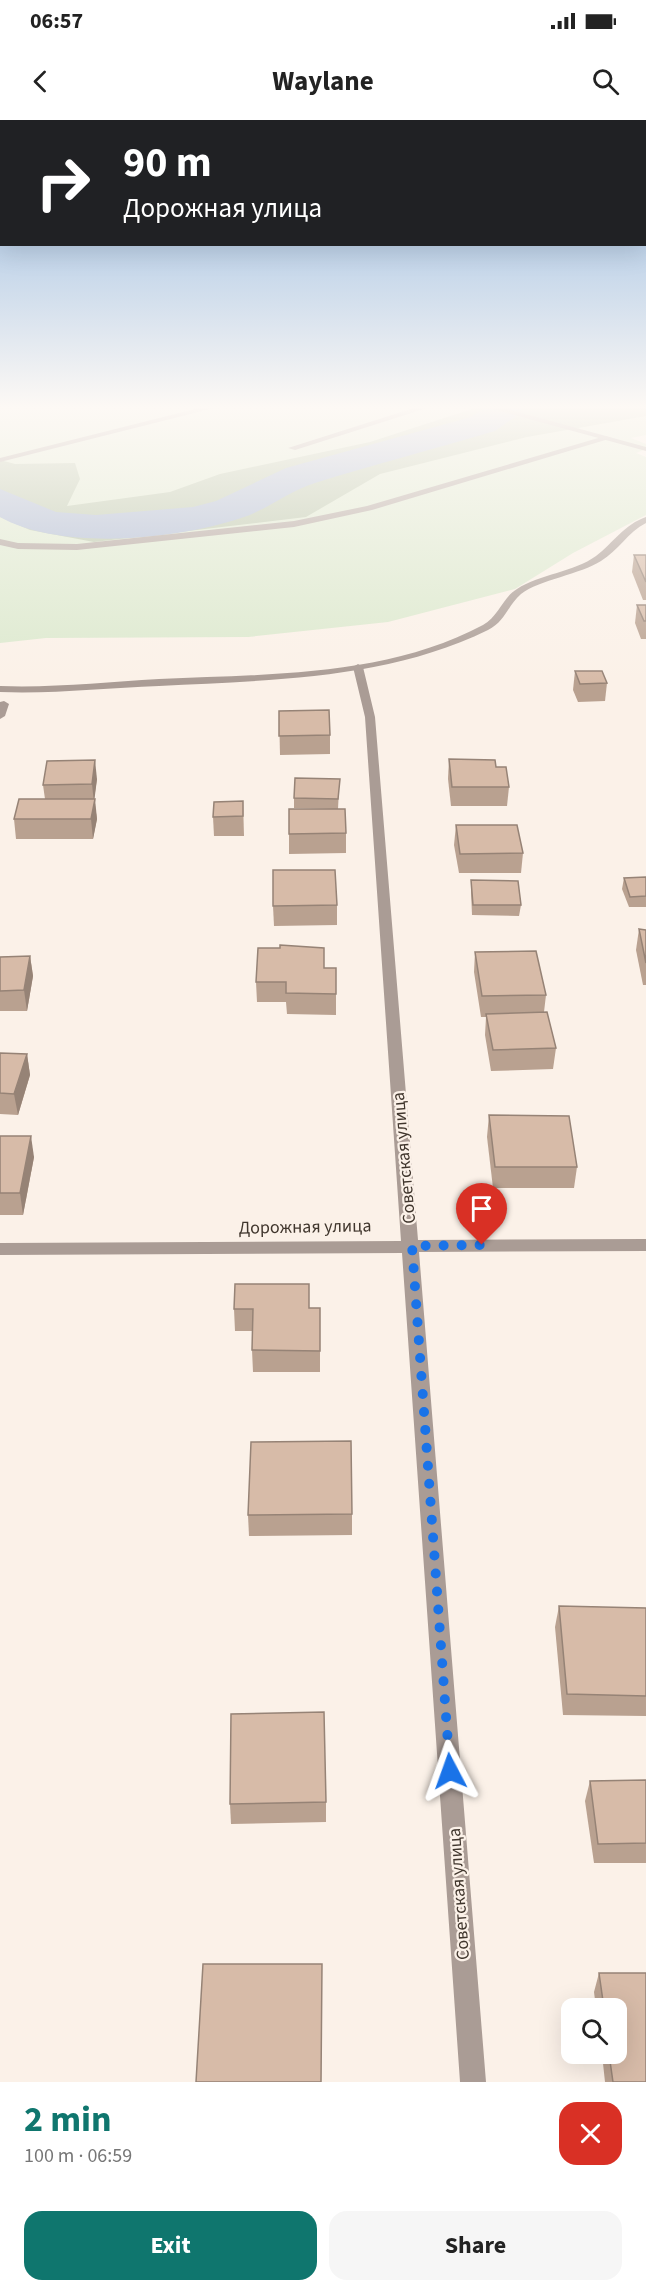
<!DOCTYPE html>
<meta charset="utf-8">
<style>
body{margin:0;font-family:"Source Sans 3",sans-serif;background:#f6f6f6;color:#222;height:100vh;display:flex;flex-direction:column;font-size:22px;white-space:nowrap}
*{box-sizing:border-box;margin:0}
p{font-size:20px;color:#767676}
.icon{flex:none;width:33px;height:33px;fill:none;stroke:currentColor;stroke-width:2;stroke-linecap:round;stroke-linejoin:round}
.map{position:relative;height:1962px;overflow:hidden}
.side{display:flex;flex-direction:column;background:#fff;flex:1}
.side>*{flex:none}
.banner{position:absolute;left:0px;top:0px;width:646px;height:126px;box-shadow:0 6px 24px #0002;background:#202124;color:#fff;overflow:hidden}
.tools{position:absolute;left:561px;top:1878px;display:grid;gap:12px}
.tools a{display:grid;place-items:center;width:66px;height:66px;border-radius:12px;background:#fff;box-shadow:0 6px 24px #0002;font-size:30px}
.pin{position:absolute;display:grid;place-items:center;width:51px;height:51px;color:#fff;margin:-62px -26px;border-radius:50% 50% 50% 0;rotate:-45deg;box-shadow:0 0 6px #0007}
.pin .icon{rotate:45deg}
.me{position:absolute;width:66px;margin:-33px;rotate:356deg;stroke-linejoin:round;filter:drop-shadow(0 0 4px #0008)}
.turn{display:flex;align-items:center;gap:21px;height:126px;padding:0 24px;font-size:27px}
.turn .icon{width:78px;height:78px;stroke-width:2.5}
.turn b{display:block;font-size:42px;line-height:51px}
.round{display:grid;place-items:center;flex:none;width:63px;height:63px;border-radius:18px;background:#f6f6f6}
.headline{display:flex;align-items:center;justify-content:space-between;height:102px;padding:0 24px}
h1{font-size:36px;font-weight:700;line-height:45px;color:#0f766e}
.button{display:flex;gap:12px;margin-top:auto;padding:12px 24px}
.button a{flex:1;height:69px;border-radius:18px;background:#0f766e;color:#fff;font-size:24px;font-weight:700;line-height:69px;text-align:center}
.button a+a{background:#f6f6f6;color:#222}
.status{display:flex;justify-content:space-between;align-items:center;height:42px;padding:0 30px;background:#fff;direction:ltr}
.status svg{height:16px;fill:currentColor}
header{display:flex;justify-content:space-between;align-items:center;height:78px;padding:0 24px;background:#fff;font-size:27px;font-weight:700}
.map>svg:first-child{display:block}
.green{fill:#dce9ce}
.forest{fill:#b3c2a4}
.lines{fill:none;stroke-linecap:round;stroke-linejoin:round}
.river{fill:#a6b5d1;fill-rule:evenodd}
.lane{fill:#aa9c95;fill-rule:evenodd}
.street{fill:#aa9c95;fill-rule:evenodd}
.wall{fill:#b9a190}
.shaded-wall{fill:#968376}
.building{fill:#d7bba8;stroke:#968376;stroke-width:1.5}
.route{stroke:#1a73e8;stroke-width:10;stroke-dasharray:0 18}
.labels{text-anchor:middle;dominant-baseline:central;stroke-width:4.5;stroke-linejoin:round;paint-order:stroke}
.street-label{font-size:18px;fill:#40362d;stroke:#fbf1e8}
</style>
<div class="status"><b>06:57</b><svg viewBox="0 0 49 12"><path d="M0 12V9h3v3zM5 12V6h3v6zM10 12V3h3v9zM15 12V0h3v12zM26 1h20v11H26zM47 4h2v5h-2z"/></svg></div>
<header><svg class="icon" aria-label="back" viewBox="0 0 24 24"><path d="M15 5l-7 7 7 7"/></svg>Waylane<svg class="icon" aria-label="search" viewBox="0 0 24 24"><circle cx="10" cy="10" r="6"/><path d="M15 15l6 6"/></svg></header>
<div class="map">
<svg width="646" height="1962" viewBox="0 0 646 1962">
<rect width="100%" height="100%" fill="#fbf1e8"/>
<polygon class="green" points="0,288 646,288 646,315 631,318 646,324 646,329 636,333 646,337 646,395 573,433 515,469 388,502 248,517 46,518 0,523"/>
<polygon class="forest" points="475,288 646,288 646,296 527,317 380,354 306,397 94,422 30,410 0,397 0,340 15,344 75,343 80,359 67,386 170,372 220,354 370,322"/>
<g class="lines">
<path class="river" d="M483,288H523L518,295L495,311C435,329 375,344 315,363C289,371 267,390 241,398C176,420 61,431 0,397V369L56,392L96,395L193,387L216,381L286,348L471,297Z"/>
<g class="lane">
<polygon points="199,288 214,288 0,342 0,338"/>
<polygon points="414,288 427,288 295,330 288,328"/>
<polygon points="605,316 612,318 372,390 294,407 77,430 18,429 0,425 0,419 18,423 77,424 294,401 367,386"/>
<path d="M646,397V403C628,412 618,431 601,441C581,454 539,460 521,474C508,485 505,502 488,510C386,560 269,560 159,566C106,568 53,574 0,572V566C53,568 106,562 159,559C265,554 386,557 483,505C499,496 503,477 517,469C540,454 574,452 596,436C613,423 625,404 646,397Z"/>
</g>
<g class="street">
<polygon points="489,288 503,288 646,327 646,331"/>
<polygon points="358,544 363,547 375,597 418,1120 646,1119 646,1131 419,1132 486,1962 460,1962 402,1133 0,1135 0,1123 401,1121 365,597 353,547"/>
<polygon points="4,581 9,584 5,596 0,599 0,582"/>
</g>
</g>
<g class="wall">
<polygon points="634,435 646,435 646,480 643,480 632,452"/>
<polygon points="637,485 646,485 646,519 641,519 635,503"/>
<polygon points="575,551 607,563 605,581 578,582 573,570"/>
<polygon points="279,591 330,615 330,634 280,635"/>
<polygon points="449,639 496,647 509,667 507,686 451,686 448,659"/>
<polygon points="97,659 94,679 97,699 93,719 16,719 14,699 45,679 43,665"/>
<polygon points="339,669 338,689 346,713 346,733 289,734 289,689 334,689 294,688 294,678"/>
<polygon points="243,681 244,716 214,716 213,697"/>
<polygon points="456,705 523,733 521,753 459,753 454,725"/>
<polygon points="646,757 646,787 629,787 622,769 624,758"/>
<polygon points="471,760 521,785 519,796 472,795 471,771"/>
<polygon points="337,785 337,805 274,806 273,786"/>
<polygon points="639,809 646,810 646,865 643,865 636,830"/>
<polygon points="280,828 324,848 336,848 336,895 287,894 286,882 257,882 256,862"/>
<polygon points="475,832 546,875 544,892 556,928 553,949 491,951 485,915 486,897 481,897 474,852"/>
<polygon points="30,836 33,856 27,891 0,891 0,837"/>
<polygon points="0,933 27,934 30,955 18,995 0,994"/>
<polygon points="489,995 577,1047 574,1068 493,1068 487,1017"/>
<polygon points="0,1016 34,1037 23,1095 0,1095"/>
<polygon points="320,1188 320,1252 253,1252 252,1230 253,1211 235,1211 234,1189"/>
<polygon points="352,1394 352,1415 249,1416 248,1395"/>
<polygon points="559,1486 646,1488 646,1596 563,1595 555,1507"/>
<polygon points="646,1660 646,1743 594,1743 585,1681 590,1661"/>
<polygon points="326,1682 326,1702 231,1704 230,1684"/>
<polygon points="599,1853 646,1853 646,1962 605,1962 602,1934 616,1934 616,1888 596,1888 594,1872"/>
</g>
<g class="shaded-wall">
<polygon points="95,640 97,659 94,683 92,664"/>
<polygon points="95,679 97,699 93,719 91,699"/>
<polygon points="30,836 33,856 27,891 24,870"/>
<polygon points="27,934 30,955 18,995 14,974"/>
<polygon points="31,1016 34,1037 23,1095 20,1073"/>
</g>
<g class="building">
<polygon points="634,435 646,435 646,462"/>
<polygon points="637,485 646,485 646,501 644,501"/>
<polygon points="575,551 602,551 607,563 580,564"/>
<polygon points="329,590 330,615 279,616 279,591"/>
<polygon points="449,639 495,640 496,647 506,647 509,667 452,667"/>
<polygon points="95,640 92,664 43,665 47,641"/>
<polygon points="295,658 340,659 338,679 294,678"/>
<polygon points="19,679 95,679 91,699 14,699"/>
<polygon points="243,681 243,696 213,697 214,682"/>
<polygon points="289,689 345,689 346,713 289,714"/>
<polygon points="456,705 517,705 523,733 460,734"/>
<polygon points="273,750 335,750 337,785 273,786"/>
<polygon points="646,757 646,776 630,777 624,758"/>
<polygon points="471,760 518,761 521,785 473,785"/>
<polygon points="639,809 646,810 646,843"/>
<polygon points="280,825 324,828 324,848 336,848 336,874 286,873 286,862 256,862 258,828 280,828"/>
<polygon points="536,831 546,875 482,876 475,832"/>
<polygon points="30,836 24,870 0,871 0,837"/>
<polygon points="547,892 556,928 493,930 486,894"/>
<polygon points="0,933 27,934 14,974 0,973"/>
<polygon points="489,995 569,996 577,1047 495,1047"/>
<polygon points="0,1016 31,1016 20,1073 0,1073"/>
<polygon points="235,1164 309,1164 309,1188 320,1188 320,1231 252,1230 253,1189 234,1189"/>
<polygon points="351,1321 352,1394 248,1395 251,1322"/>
<polygon points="559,1486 646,1488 646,1576 567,1574"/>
<polygon points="324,1592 326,1682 230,1684 231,1594"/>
<polygon points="646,1660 646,1723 598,1724 590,1661"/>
<polygon points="203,1844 322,1844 321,1962 196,1962"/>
<polygon points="599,1853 646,1853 646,1962 613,1962 609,1934 616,1934 616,1888 604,1888"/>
</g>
<linearGradient id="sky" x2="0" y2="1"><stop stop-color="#8db4df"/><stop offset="0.51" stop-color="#fdf9f5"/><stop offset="1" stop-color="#fdf9f5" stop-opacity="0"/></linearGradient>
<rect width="646" height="563" fill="url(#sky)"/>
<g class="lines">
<polyline class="route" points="450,1651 412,1126 482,1125"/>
</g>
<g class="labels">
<g class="street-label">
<text transform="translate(404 1038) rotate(-95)">Советская улица</text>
<text transform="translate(305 1107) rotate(-1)">Дорожная улица</text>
<text transform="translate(459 1774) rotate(-94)">Советская улица</text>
</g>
</g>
</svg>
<div class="tools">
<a><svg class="icon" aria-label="search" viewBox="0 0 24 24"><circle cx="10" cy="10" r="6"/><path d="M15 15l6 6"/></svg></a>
</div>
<div class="pin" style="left:482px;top:1125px;background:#d93025"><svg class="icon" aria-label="arrive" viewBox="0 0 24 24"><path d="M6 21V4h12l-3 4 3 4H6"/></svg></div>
<svg class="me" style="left:450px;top:1651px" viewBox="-20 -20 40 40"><path d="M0-17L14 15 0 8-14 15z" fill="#1a73e8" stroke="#fff" stroke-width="4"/></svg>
<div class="banner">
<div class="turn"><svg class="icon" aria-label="right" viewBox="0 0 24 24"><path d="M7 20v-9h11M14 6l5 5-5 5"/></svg><div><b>90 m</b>Дорожная улица</div></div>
</div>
</div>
<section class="side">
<div class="headline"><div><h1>2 min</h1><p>100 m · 06:59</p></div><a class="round" style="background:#d93025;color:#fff"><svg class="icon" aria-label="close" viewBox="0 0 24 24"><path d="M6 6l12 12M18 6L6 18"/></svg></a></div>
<div class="button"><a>Exit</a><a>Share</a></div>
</section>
